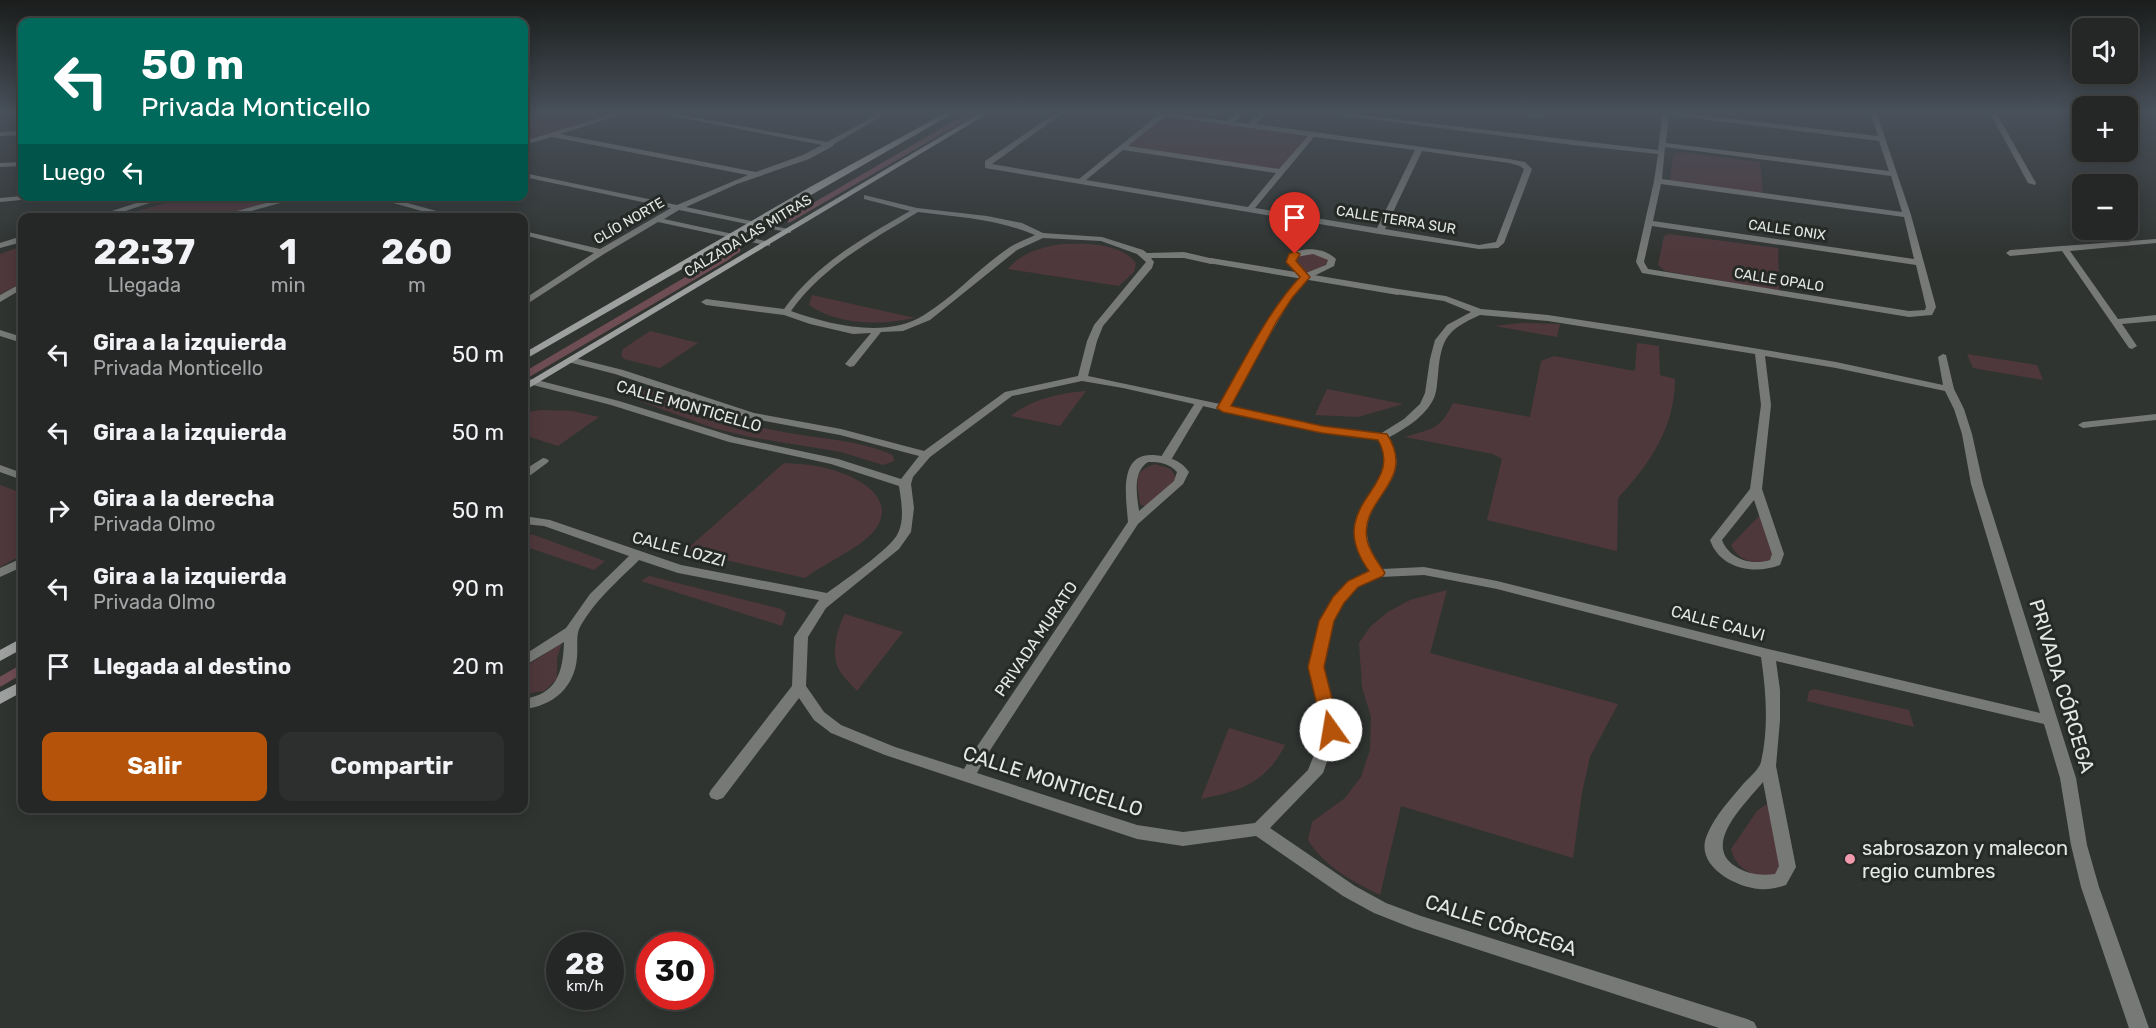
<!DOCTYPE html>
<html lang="es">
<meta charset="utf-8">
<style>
body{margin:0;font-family:Rubik,sans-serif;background:#2c2f2d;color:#f1f3f6;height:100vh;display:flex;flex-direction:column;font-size:22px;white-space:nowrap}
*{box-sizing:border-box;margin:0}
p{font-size:20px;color:#a3a5a7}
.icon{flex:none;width:33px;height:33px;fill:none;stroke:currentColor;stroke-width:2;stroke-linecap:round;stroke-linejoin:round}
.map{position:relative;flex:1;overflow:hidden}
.side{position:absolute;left:18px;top:213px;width:510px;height:600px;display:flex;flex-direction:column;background:#242725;border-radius:12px;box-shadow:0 3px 15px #0003,0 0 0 2px #414442}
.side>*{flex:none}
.top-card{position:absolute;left:18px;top:18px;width:510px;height:183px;border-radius:12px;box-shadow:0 3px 15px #0003,0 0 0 2px #414442;background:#00695c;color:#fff;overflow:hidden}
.tools{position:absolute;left:2072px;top:18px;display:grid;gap:12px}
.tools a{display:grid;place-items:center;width:66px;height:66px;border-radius:12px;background:#242725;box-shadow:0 3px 15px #0003,0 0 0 2px #414442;font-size:30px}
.speed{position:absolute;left:546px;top:932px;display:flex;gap:12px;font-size:30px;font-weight:700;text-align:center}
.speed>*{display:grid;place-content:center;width:78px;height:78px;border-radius:50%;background:#242725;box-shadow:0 3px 15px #0003,0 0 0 2px #414442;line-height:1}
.speed small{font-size:15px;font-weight:400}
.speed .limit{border:9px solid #d22;background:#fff;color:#111}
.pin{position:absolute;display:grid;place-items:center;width:51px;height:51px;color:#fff;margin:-62px -26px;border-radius:50% 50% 50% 0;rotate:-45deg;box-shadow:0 0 6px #0007}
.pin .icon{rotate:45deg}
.me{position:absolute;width:66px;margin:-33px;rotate:347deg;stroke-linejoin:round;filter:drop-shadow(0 0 4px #0008)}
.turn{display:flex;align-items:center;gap:21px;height:126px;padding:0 24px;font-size:27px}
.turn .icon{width:78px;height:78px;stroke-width:2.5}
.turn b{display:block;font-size:42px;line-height:51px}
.then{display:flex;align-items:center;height:57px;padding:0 24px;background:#0003;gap:12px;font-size:22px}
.eta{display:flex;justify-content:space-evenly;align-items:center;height:102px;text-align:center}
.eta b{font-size:36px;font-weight:700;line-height:42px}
.primary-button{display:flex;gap:12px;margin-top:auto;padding:12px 24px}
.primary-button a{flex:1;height:69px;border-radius:12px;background:#b45309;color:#fff;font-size:24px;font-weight:700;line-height:69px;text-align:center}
.primary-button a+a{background:#2c2f2d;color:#f1f3f6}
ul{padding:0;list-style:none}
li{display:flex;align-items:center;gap:18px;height:78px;padding:0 24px}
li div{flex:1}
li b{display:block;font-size:22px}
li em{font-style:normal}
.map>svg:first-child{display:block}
.green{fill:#4f383c}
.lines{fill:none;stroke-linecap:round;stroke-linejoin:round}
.stream-far2{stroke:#6f4d54;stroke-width:5}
.stream-far1{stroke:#6f4d54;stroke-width:7}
.stream{stroke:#6f4d54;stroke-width:9}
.pedestrian{fill:#777977;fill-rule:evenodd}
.minor{fill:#777977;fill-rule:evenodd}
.secondary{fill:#9da09e;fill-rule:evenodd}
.route{fill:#b45309;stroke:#753606;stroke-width:1.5}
.poi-dot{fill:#f29aad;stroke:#262a27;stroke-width:2}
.labels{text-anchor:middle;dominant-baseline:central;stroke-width:6;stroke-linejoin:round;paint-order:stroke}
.far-street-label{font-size:14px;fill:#e5e7e5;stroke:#262a27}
.street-label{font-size:16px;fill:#e5e7e5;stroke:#262a27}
.near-street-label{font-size:20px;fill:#e5e7e5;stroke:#262a27}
.near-poi-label{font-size:20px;fill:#e5e7e5;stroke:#262a27;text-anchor:start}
</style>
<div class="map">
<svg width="2156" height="1028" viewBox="0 0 2156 1028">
<rect width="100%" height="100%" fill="#303431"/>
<g class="green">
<polygon points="524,111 626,111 524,142"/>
<polygon points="1680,111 1768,111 1769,124 1683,114"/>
<polygon points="1163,114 1312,135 1282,172 1120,147"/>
<polygon points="1679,152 1760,162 1763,194 1670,181 1673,155"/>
<polygon points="188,197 296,197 210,217 112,218"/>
<polygon points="1669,234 1778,248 1779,291 1665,271 1658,265 1664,236"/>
<path d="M1063,244C1086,243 1121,243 1136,263L1134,272L1119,286L1008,269C1022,252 1042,247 1063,244Z"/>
<polygon points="22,246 22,283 0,294 0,254"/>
<path d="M1310,253L1326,258L1328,261C1324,270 1313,273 1304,273L1296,264L1295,260L1300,254Z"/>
<path d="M812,295L915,318C880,325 840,326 809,305Z"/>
<polygon points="1521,323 1560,324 1557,337 1495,326"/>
<polygon points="650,331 698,343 660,368 624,359 621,355 623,349"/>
<path d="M1637,343L1659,346L1660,375L1675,379C1675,427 1650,464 1618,498L1617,551L1487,520L1502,459L1493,454L1405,437C1432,429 1441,429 1453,403L1530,417L1541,361L1554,356L1635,371Z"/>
<polygon points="1967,354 2037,365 2043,380 1973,368"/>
<polygon points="1327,389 1403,404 1358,417 1315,415"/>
<path d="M651,390C693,405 735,423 779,431C817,439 857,439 893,455L894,461L883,465L841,452L750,437L713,428L634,399L639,391Z"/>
<path d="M1086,391L1060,426L1011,416C1031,399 1061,393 1086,391Z"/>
<polygon points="540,410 573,411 599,417 558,446 524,435 524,413"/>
<path d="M784,463C798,464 812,464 825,468C853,474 901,497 874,531C860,548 825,563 805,578L685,551Z"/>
<path d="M1155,464L1171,469L1176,478L1175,482L1147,507L1140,504C1138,483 1131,472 1155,464Z"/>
<polygon points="0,485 22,493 22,555 0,567"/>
<path d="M1760,515L1767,532L1774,562C1757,563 1739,563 1731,545Z"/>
<polygon points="524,534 534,535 605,561 594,570 524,546"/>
<polygon points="649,576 781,609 786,613 782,626 641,581"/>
<path d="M1447,590L1430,653L1618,704L1590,757L1582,793L1573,858L1401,806L1380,895C1352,881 1325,867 1308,840L1312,822L1345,798L1361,777L1370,750L1371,717L1362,687L1359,643L1370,627L1388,612L1410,600Z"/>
<path d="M845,614L903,632L857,691C852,685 845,679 841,673C830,657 836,630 845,614Z"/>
<polygon points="562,642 557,659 557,679 544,691 524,694 524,668"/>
<polygon points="1814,689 1909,710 1914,727 1807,701 1809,691"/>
<path d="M1229,728L1285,745C1266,783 1240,791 1201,799Z"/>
<path d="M1772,800L1782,862L1779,873C1759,883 1735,869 1731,849L1757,811Z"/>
</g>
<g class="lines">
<g class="stream-far2">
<polyline points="789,220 976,111"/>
<polyline points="725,258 738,250"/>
</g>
<polyline class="stream-far1" points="524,376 728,256"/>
<polyline class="stream" points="0,682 22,669"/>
<g class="pedestrian">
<polygon points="1211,258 1398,289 1402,292 1398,295 1208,263 1208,259"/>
<polygon points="1200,400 1205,403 1171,460 1165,463 1161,462 1159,460 1195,403"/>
</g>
<g class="minor">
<polygon points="623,111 633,111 560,134 756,172 803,155 822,145 646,111 660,111 827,142 877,115 865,111 878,111 886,114 834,144 833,146 809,159 737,184 686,207 788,229 791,229 791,233 679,210 664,219 770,242 770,246 658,222 604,254 524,306 524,299 594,253 524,235 524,231 600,249 671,208 524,177 524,173 677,205 748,175 552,137 524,145 524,141"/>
<path d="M1059,111H1066L992,164L1079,179L1158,115L1139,111H1156L1227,121L1239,111H1246L1234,122L1249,124L1262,111H1269L1255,124L1509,159L1525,162L1532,169L1504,243L1498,248L1479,249L1379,234L985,168V161ZM1165,116L1308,136L1279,169L1128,146ZM1314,137L1415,150L1377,228L1255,208ZM1123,150L1276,173L1248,207L1086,180ZM1422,151L1509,163L1520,166L1524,169L1496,242L1479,245L1385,229Z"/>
<path d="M1306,111H1325L1658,150L1663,111L1878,136L1870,111H1876L1911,215L1936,307L1932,315L1909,317L1642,273L1636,262L1654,181L1658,154L1573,145ZM1669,115L1879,141L1889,171L1666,143ZM1665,147L1891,176L1902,212L1662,179ZM1661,184L1904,217L1914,259L1653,221ZM1652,226L1916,265L1926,307L1925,310L1909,311L1648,269L1644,262Z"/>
<polygon points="1493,111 1539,114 1546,111 1554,111 1540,118"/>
<polygon points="1989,111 1995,111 2036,183 2035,185 2028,183"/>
<polygon points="22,131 22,135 0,136 0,132"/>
<polygon points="22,162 22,166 0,167 0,163"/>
<path d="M864,195L917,208L987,216L1022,223L1043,233L1102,237L1143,250L1147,253L1184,252L1214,259V263L1211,264L1184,258H1151L1154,262L1152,268L1103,326L1097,341L1088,376L1220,404L1284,296L1300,277L1287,262L1289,254C1305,247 1323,247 1336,259L1334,266L1308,279L1292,297L1229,406L1322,427L1380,434L1404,419L1420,404L1425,393L1430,359L1435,340L1447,325L1471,312L1444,301L1395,294V290L1398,289L1446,296L1481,309L1548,315L1633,328L1836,362L1943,385L1938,357L1943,354L1946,355L1954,389L1964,409L1972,434L1983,484L2076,778L2087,845L2099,887L2149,1028H2129L2081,887L2071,845L2060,778L2044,724L1776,661L1780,690V720L1776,766L1796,867L1786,885C1777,888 1769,890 1759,889C1734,887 1694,865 1707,835C1715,815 1731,799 1744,783C1750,777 1759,769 1761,762C1769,727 1766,691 1761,657L1497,589L1424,575L1380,577L1358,587L1344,602L1334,621L1323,667L1338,730L1323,773L1270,828L1355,886L1386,903L1421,916L1747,1019L1754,1022L1757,1028H1719L1412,928L1374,913L1343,896L1256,836L1183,846L1137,839L885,755L831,733L814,720L799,698L723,798L717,800L711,798L709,794L711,790L792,686L794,637L819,600L678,573L639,560C618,581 593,602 579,629C576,637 578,648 577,657C575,687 553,706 524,709V699C557,694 563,672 564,642L524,666V655L566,628L590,594L629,556L544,526L524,524V516L550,520L681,565L827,593C843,581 891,549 898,533C905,519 901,500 899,486L831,464L729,442L611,405L529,384V380L533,379L619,401L735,437L838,459L901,479L919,456L840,435L748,418L615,374L568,362L566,360L571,357L623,370L754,413L841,429L924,451L1005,392L1078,376L1087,341L1094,325L1146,262L1137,254L1101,241L1043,238L1017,250L930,320L903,331L881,332L854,366L850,367L845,364L871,333L853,334L810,324L784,315L706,305L701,302L706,299L784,309C816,264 863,238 910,211L864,199ZM918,212C958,217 998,219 1035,235C1027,239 1018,242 1010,247C980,267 955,296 924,315C887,339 830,325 791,311C823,266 872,240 918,212ZM1313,254L1328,260L1326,265L1306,273L1295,262L1296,257ZM1480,315L1548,321L1755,354L1761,405L1750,489L1710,540C1720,569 1754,575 1780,565L1784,554L1762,489L1771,405L1765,356L1836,368L1945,391L1954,409L1962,434L1971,484L2040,713L1768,649L1497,581L1424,567L1382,569C1375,558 1368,547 1367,534C1365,497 1416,479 1388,438C1406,428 1425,417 1434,398C1437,391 1437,383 1438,375C1441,338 1447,330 1480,315ZM1082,381L1123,388L1322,433L1378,440C1384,449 1388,457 1385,467C1365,513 1339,521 1371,571L1348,581L1333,597L1320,621L1309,667L1324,730L1308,770L1255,823L1183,832L1137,825L977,773L985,758L1138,524L1183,484L1189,472C1181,461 1174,459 1161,456C1117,447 1126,495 1128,522L974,751L964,769L895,747L841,725L824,712L806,686L808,637L826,608L899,549L911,532L914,508L911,484L913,477L930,457L1012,396ZM1148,462C1160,462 1169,463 1177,472L1174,481L1139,511C1137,496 1132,472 1148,462ZM1754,500L1772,554L1770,560C1752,566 1729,559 1722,540ZM1763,782L1779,866L1775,874C1760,876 1747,874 1735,866C1701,844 1747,802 1763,782Z"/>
<polygon points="22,196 63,196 0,202 0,198"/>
<polygon points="158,196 171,196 104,218 90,218"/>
<polygon points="292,196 306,196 226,218 211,218"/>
<polygon points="368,196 382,196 462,218 447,218"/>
<polygon points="19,237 22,237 22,242 0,248 0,243"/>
<polygon points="2156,239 2156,243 2070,251 2118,319 2156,315 2156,321 2122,324 2137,346 2132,349 2129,348 2062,251 2010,256 2006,253 2010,250"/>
<polygon points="22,283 22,289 0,302 0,295"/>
<polygon points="0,330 22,337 22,343 0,336"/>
<polygon points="2156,414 2156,420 2083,428 2078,425 2083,422"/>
<polygon points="543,458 547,459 549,461 547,463 528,477 524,478 524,470"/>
<polygon points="0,465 22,473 22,480 0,472"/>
<polygon points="22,558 22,567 0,577 0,568"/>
</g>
<g class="secondary">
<polygon points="949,111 957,111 524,360 524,353 810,187"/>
<polygon points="984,111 992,111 524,391 524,384"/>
<polygon points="22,638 22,649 0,661 0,650"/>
<polygon points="22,681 22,692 0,704 0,692"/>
</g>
</g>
<linearGradient id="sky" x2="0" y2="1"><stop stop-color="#1a1d1b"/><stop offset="0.44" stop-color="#48505a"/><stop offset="1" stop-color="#48505a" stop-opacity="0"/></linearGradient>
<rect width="2156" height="255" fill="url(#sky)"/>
<path class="route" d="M1295,251L1300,254L1296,261L1310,277L1292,298L1277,321L1231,406L1322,426L1387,434C1418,483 1359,497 1367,540C1370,553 1378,562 1385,573L1383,576L1358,587L1344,603L1334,621L1324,667L1340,730L1337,734L1331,736L1325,734L1323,730L1308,667L1319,621L1333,597L1348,581L1369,571C1321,504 1406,489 1378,440L1322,433L1223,412L1217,408C1243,364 1265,315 1300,277L1286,262L1289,254Z"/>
<circle class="poi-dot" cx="1850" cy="859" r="6"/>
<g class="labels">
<g class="far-street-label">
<text transform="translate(1396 220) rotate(9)">CALLE TERRA SUR</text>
<text transform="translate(629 221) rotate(-30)">CLÍO NORTE</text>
<text transform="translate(1787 230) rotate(8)">CALLE ONIX</text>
<text transform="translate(748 236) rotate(-31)">CALZADA LAS MITRAS</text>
<text transform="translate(1779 280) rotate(9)">CALLE OPALO</text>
</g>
<g class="street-label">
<text transform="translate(689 406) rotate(16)">CALLE MONTICELLO</text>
<text transform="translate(679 549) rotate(15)">CALLE LOZZI</text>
<text transform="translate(1718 623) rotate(15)">CALLE CALVI</text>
<text transform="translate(1036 639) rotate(-56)">PRIVADA MURATO</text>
</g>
<g class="near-street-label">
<text transform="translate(2062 686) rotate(73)">PRIVADA CÓRCEGA</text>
<text transform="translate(1053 781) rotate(18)">CALLE MONTICELLO</text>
<text transform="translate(1501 925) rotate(18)">CALLE CÓRCEGA</text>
</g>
<g class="near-poi-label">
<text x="1862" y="848">sabrosazon y malecon<tspan x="1862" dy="23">regio cumbres</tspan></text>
</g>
</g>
</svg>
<div class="tools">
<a><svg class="icon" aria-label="sound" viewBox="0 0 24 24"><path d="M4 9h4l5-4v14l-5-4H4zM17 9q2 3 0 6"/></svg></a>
<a>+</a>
<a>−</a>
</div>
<div class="speed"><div>28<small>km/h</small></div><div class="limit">30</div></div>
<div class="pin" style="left:1295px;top:254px;background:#d93025"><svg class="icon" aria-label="arrive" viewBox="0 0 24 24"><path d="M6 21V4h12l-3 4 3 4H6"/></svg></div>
<svg class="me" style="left:1331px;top:730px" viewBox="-20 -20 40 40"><circle r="19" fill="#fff"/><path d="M0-13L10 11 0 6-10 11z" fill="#b45309"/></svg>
<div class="top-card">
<div class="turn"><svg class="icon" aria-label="left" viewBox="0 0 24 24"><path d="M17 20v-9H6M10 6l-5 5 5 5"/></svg><div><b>50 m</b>Privada Monticello</div></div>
<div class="then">Luego<svg class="icon" aria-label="left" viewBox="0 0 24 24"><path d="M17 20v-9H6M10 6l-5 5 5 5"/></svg></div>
</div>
<section class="side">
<div class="eta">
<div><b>22:37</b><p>Llegada</p></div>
<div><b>1</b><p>min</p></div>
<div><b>260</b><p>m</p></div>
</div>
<ul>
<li><svg class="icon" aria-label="left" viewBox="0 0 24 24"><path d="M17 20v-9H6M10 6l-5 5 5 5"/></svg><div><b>Gira a la izquierda</b><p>Privada Monticello</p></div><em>50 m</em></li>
<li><svg class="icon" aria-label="left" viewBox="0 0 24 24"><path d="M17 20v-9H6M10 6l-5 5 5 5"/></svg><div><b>Gira a la izquierda</b></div><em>50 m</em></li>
<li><svg class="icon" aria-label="right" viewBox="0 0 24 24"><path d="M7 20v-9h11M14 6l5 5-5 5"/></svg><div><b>Gira a la derecha</b><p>Privada Olmo</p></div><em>50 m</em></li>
<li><svg class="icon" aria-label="left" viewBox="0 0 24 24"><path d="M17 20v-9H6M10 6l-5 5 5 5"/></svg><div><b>Gira a la izquierda</b><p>Privada Olmo</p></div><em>90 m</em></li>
<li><svg class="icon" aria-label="arrive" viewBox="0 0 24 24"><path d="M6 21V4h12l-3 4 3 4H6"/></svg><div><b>Llegada al destino</b></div><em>20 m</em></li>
</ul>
<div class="primary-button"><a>Salir</a><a>Compartir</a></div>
</section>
</div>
